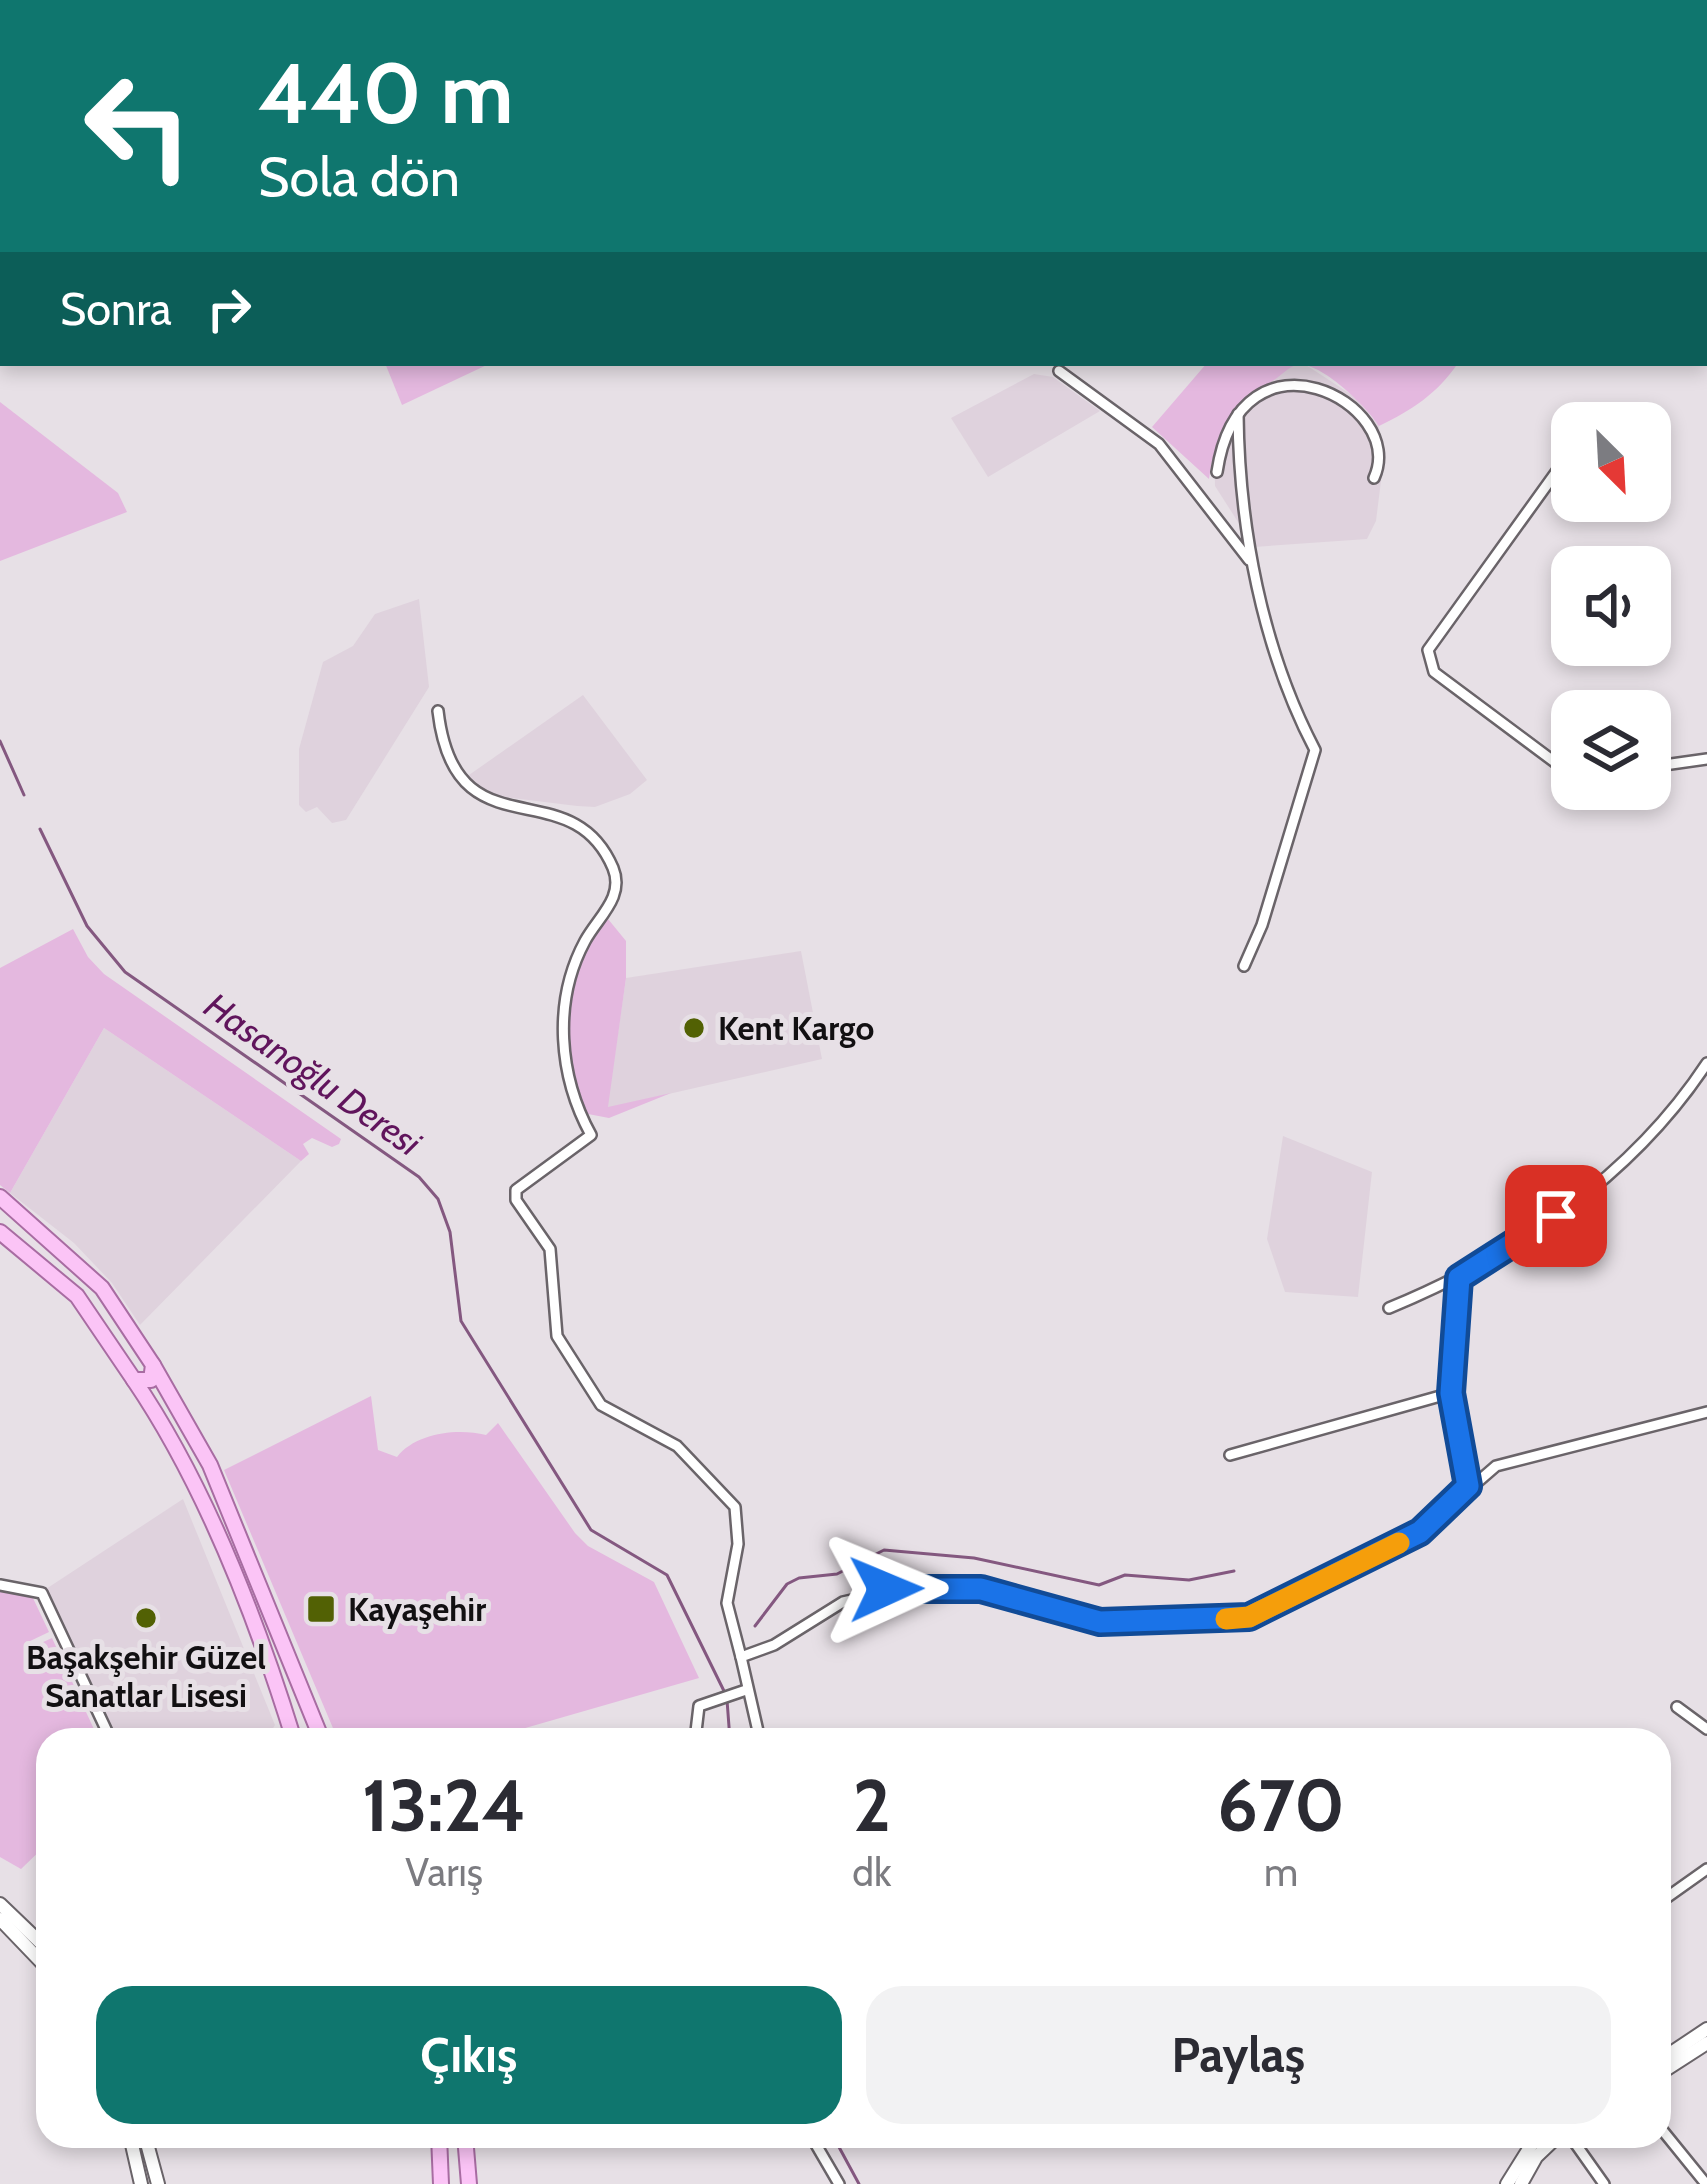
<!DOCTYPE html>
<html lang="tr">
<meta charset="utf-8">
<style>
body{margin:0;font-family:Cabin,sans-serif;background:#f2f2f3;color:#2b2b33;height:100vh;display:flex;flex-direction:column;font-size:45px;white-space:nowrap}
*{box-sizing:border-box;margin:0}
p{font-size:39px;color:#7c7c81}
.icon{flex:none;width:66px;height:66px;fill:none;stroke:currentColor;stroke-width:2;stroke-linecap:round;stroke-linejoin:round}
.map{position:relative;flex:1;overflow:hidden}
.panel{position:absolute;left:36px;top:1728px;width:1635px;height:420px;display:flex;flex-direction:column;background:#fff;border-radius:36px;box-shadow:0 6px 18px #0003}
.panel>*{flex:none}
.hud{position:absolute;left:0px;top:0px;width:1707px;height:366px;box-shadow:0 6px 18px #0003;background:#0f766e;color:#fff;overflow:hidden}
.needle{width:78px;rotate:156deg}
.controls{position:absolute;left:1551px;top:402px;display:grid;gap:24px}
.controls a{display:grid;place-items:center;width:120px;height:120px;border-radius:24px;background:#fff;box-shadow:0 6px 18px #0003;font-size:60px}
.pin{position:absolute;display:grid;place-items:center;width:102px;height:102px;color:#fff;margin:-51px;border-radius:24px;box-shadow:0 6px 18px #0006}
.me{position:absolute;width:132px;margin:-66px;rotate:89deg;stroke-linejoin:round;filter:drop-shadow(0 0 9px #0008)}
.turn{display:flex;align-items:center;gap:42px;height:252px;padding:0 60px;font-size:54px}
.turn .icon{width:156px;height:156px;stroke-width:2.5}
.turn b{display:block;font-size:84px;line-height:102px}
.then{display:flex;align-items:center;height:114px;padding:0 60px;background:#0003;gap:24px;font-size:45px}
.eta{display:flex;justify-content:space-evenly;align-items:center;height:204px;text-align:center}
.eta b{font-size:72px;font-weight:700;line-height:84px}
.cta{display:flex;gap:24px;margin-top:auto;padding:24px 60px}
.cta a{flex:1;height:138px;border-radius:36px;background:#0f766e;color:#fff;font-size:48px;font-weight:700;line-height:138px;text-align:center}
.cta a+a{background:#f2f2f3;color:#2b2b33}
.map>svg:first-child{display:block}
.built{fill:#dfd2dd}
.green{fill:#e4b8df}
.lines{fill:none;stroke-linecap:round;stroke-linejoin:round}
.stream{stroke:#845880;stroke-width:3}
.street-casing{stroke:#6a6469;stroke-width:14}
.secondary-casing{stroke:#6a6469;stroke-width:16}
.primary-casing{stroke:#a86ca2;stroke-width:18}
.street{stroke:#fff;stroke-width:9}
.secondary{stroke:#fff;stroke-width:12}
.primary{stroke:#fbc4f6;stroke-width:14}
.route-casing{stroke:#114b97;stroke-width:30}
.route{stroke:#1a73e8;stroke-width:21}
.slow{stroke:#f59e0b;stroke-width:21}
.poi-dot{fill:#526104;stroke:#e7e0e6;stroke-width:4.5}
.labels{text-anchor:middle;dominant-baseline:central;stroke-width:10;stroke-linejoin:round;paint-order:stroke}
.poi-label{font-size:33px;font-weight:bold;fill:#121012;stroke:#e7e0e6;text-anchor:start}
.water-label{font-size:36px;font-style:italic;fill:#60145c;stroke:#e7e0e6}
</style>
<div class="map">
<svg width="1707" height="2184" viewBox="0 0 1707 2184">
<rect width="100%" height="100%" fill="#e7e0e6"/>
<g class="built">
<polygon points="1294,365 1306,365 1355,397 1379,426 1382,473 1376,521 1367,539 1254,547 1215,486 1214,448 1238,402"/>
<polygon points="1034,374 1053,377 1100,411 988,477 951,418"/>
<polygon points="419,599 429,687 346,820 332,823 317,807 306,812 299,805 299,749 323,662 353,646 375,614"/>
<polygon points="583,695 647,780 630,794 595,807 577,806 495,796 473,783 469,775"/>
<polygon points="801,951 822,1059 607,1108 626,978"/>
<polygon points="104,1028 301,1161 140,1325 112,1283 74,1243 10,1193"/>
<polygon points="1283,1136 1372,1172 1358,1297 1285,1292 1267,1239"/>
<polygon points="183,1499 275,1725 266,1740 116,1740 46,1589"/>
</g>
<g class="green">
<polygon points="904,0 1088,0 1084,3"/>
<polygon points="385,363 491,363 402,405"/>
<path d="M1207,363H1458C1437,394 1412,410 1379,426C1368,408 1320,360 1297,365C1289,366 1281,376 1274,380C1229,407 1217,427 1209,479L1152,427Z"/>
<polygon points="0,402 118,493 127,512 0,561"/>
<path d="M608,919L626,941V978L608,1107L671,1093L609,1118L588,1114C551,1068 567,958 608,919Z"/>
<polygon points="73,929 88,957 104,974 341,1139 339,1144 332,1147 312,1138 303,1144 309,1154 301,1161 104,1028 10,1193 0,1185 0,968"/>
<path d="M371,1396L378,1450L397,1457C416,1433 457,1428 486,1435L498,1423L575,1533L588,1546L654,1582L699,1678L484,1740H338L224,1470Z"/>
<polygon points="0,1591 32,1596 49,1632 26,1643 28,1649 52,1638 98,1738 48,1740 48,1843 21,1869 0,1857"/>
</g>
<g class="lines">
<g class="stream">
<polyline points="0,741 24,795"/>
<polyline points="40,829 87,926 125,972 419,1177 438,1199 450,1232 461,1321 591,1530 667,1575 724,1691"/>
<polyline points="755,1626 787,1584 799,1578 837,1574 884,1550 974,1558 1099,1585 1125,1575 1189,1580 1234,1571"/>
<polyline points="727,1700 730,1740"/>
<polyline points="833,2136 859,2184"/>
</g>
<defs>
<g id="street">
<polyline points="86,3 88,0"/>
<polyline points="1601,3 1604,0"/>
<polyline points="1704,157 1707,158"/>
<polyline points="1059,371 1159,444 1249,560"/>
<path d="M1238,414C1239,526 1262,649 1315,750L1262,925L1244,966"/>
<polyline points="1600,423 1612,414"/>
<polyline points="1572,450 1428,650 1434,672 1572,775"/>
<path d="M1217,472C1240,317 1408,403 1374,478"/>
<path d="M438,711C455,858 570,767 613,868C625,897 598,917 585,941C552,1002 559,1077 591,1135L516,1190V1200L550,1249L557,1336L601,1405L677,1446L735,1507L738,1544L727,1603L741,1657"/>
<polyline points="1650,767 1707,759"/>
<polyline points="1459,1278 1451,1393 1469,1486"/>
<path d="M1389,1308C1513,1257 1632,1177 1707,1063"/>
<polyline points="1230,1455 1451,1393"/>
<polyline points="0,1585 42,1593 111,1740"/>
<polyline points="1677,1707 1707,1729"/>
<polyline points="695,1740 699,1706 746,1690"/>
<polyline points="760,1740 741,1657 774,1645 843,1602 909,1587 981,1589 1100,1622 1249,1617 1420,1532 1496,1466 1707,1412"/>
<polyline points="1659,1903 1707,1869"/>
<polyline points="1659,2126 1706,2184"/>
<polyline points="811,2136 839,2184"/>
<polyline points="1570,2136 1604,2184"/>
</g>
<g id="secondary">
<polyline points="515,0 516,3"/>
<polyline points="538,0 540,3"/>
<polyline points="644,3 658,0"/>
<polyline points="0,106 3,109"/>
<polyline points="0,1904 48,1950"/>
<polyline points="0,1919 48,1969"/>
<polyline points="1659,2061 1707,2029"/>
<polyline points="1659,2074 1707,2043"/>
<polyline points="130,2136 141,2184"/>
<polyline points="145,2136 158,2184"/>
<polyline points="1507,2184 1537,2136"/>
<polyline points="1521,2184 1536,2157 1558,2136"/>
</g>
<g id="primary">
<polyline points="0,1197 102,1288 153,1365 151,1380 134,1380 77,1296 0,1232"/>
<polyline points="153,1365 210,1465 322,1740"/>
<path d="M134,1380C204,1483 257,1620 294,1740"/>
<polyline points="439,2136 441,2184"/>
<polyline points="465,2136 469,2184"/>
</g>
</defs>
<use href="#street" class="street-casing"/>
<use href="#secondary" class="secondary-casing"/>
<use href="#primary" class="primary-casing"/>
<use href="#street" class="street"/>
<use href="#secondary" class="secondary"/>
<use href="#primary" class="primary"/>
</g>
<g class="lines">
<defs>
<polyline id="route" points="886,1589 981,1589 1100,1622 1249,1617 1420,1532 1468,1486 1451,1393 1459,1278 1556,1216"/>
</defs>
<use href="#route" class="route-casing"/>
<use href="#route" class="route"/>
<polyline class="slow" points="1226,1619 1249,1617 1399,1543"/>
</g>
<g class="poi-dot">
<circle cx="694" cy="1028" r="12"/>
<rect x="306" y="1594" width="30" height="30" rx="6"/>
<circle cx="146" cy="1618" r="12"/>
</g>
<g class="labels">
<g class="poi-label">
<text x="718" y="1028">Kent Kargo</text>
<text x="348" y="1609">Kayaşehir</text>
<text x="146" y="1657" text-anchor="middle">Başakşehir Güzel<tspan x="146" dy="38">Sanatlar Lisesi</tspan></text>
</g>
<g class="water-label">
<text transform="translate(313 1074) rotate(35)">Hasanoğlu Deresi</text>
</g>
</g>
</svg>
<div class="controls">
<a><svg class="needle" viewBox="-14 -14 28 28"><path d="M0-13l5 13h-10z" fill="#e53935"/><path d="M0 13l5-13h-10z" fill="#7c7c81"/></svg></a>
<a><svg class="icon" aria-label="sound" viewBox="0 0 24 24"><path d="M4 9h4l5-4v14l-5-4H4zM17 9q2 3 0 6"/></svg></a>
<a><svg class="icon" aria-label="layers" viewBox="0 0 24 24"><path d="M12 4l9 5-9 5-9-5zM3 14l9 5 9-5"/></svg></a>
</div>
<div class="pin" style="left:1556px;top:1216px;background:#d93025"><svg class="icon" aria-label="arrive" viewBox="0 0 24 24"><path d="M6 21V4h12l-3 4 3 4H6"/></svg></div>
<svg class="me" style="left:886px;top:1589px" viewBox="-20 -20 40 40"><path d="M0-17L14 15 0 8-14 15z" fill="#1a73e8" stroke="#fff" stroke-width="4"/></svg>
<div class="hud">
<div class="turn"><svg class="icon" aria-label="left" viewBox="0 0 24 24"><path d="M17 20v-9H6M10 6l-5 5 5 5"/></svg><div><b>440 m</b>Sola dön</div></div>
<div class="then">Sonra<svg class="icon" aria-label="right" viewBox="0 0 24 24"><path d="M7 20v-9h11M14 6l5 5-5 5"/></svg></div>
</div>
<section class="panel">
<div class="eta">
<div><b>13:24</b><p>Varış</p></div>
<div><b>2</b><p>dk</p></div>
<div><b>670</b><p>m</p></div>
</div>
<div class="cta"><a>Çıkış</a><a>Paylaş</a></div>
</section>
</div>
